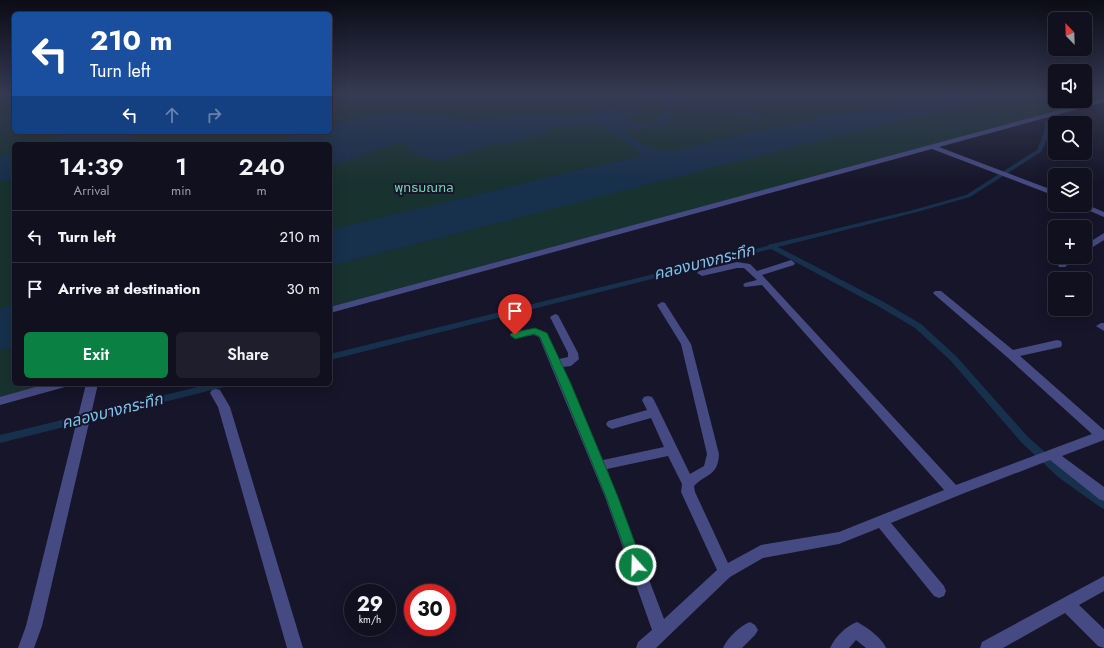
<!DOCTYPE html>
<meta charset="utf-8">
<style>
body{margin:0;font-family:Jost,"Noto Sans Thai",sans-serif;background:#1e1e2c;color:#f1f3f6;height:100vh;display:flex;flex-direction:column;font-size:15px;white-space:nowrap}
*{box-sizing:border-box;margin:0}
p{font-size:13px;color:#9c9da4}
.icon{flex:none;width:22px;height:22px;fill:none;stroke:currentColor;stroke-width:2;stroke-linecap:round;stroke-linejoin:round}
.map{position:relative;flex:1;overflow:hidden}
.panel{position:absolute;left:12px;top:142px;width:320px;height:244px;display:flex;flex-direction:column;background:#10101f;border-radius:6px;box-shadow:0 4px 16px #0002,0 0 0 1px #30303d}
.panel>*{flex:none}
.banner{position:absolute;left:12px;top:12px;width:320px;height:122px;border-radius:6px;box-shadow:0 4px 16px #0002,0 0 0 1px #30303d;background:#1a4fa0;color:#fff;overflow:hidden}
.needle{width:26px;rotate:337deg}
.buttons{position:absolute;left:1048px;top:12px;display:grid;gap:8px}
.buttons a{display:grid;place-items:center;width:44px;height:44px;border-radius:6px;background:#10101f;box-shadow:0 4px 16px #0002,0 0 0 1px #30303d;font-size:20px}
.speed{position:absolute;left:344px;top:584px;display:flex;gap:8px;font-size:20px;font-weight:700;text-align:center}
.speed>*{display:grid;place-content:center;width:52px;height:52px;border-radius:50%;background:#10101f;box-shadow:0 4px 16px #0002,0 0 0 1px #30303d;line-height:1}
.speed small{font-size:10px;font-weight:400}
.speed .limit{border:6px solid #d22;background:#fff;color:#111}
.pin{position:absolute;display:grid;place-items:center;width:34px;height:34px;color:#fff;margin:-41px -17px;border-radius:50% 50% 50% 0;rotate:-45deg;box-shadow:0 0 4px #0007}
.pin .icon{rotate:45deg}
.me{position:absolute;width:44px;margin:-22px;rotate:340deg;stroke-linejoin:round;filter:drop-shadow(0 0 3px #0008)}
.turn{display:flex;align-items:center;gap:14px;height:84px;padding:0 12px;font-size:18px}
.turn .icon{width:52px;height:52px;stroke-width:2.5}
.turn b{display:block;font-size:28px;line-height:34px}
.lanes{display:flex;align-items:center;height:38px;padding:0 12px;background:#0003;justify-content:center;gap:20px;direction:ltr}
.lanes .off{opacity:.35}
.eta{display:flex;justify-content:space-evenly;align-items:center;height:68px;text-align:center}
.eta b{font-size:24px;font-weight:600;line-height:28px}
.primary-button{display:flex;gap:8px;margin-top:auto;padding:8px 12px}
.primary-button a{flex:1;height:46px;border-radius:6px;background:#0b8043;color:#fff;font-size:16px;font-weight:600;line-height:46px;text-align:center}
.primary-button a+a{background:#1e1e2c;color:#f1f3f6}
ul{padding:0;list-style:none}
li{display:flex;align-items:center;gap:12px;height:52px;padding:0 12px;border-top:1px solid #30303d}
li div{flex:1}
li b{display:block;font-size:15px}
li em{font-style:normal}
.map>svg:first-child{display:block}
.green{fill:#18322f}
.water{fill:#17304b}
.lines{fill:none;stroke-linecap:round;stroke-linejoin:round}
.canal{fill:#17304b;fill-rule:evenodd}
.minor{fill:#464a82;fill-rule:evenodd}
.route{fill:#0b8043;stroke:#07532c}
.labels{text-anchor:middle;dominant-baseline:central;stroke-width:4;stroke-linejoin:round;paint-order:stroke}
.far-park-label{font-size:13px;fill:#75d3b2;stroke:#161529}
.water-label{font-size:16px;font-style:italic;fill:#7cc4ed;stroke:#161529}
</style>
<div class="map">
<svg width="1104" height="648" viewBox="0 0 1104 648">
<rect width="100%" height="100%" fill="#161529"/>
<polygon class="green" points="0,93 14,93 14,132 330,132 330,93 1055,93 1055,101 1085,101 1085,93 1104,93 1104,99 330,311 330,144 14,144 14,384 65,384 0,402"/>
<g class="water">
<path d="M638,93H651L694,103L708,104L723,103L768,119C755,122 742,114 729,111C713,108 687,102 671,105L669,110L672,113L668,117L670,119L668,124C653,129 637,127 623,132C639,144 653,152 674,151L755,131L814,121L818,119L816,116L819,114L854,113L910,94L926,93H1013L832,137L330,266V230L578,170L638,157L641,154L618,135L601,126L586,123L563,125L524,139L487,146L442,161L417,155L405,143C382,143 356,162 330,164V144H269L299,132H330V124L403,112L440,116L465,122L484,121L535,114L575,117L586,115L606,108L625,106L632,107L636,110L629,119C641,129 657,125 665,112C667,109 668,108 668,104Z"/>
<polygon points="71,132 136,132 129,140 120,144 47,144"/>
<polygon points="14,153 14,178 0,182 0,156"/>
<polygon points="14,305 14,347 0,350 0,308"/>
</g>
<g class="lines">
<g class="canal">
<polygon points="1045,121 1050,122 1050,133 1041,152 970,197 917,212 778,247 884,302 921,324 956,356 1027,436 1066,471 1104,498 1104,509 1100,507 1058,477 1021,442 950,360 915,328 878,306 771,249 330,360 330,354 767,246 770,244 772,244 913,210 966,195 1037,150 1044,133"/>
<polygon points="210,384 228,384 227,386 224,387 0,443 0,435"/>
</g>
<g class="minor">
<polygon points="1104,98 1104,102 939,147 1055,191 1055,196 932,149 330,313 330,307"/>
<polygon points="1085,204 1104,212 1104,217 1076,205"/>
<polygon points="1104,233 1104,240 1085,252 1085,245"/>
<polygon points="1067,257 1077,257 1065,267 1059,267 1058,265"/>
<path d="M791,260L795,263L794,265L762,275L956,485L1092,434L1007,357L935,295L933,293L935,291H941L1013,350L1057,340L1061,341L1062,344L1061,347L1020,356L1104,430V440L1062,456L1104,487V501L1099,499L1050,460L962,494L891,523L944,586L946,591L944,596L939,598L934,596L879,528L839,544L763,558L730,577L656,648H636L638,642L652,630L605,497L539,337L534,335L515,338L510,335C513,331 519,331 524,330C549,325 550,340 559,359L568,357V353L550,317L555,314L558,315L578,353L579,359L571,366L563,367L603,460L664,447L651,418L612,429L608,427L606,424L608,421L647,410L642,400L644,397L648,396L652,397L654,400L690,474L704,466L707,454L681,344L657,305L662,302L665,303L691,344L719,454C718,476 707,473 694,486L695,492L728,563L761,545L839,532L944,490L762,285L745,287L743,285L745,283L757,280L744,268H737L702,276L697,273L699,271L737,262L750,264L757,271ZM668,456L682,484L681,492L717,570L664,619L607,469Z"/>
<polygon points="1101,323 1104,323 1104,331 1096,326"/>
<polygon points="46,384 67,384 65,387 0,405 0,397"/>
<polygon points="86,384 98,384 42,626 34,648 18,648 26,626"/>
<polygon points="216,389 220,390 230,407 303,648 287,648 218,407 210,393 212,390"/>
<polygon points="1104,576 1104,591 1079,605 1104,629 1104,648 1098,646 1065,613 1003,648 980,648 982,642"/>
<path d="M750,622L755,625L758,630L755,635L742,648H723C727,638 740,626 750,622Z"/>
<path d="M857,622C867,627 882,638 886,648H866L856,640L849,648H830C835,637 846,626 857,622Z"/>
</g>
</g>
<linearGradient id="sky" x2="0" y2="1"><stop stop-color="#0c0c17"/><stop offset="0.51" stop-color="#363b54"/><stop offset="1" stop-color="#363b54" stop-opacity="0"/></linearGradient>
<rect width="1104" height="183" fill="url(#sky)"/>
<polygon class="route" points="535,328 547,333 571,384 618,497 643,565 641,569 636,571 632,569 606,497 560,384 540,337 534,334 515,339 510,335 512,333"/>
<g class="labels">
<g class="far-park-label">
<text x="424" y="187">พุทธมณฑล</text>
</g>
<g class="water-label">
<text transform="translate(704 262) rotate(-14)">คลองบางกระทึก</text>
<text transform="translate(112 411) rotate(-14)">คลองบางกระทึก</text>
</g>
</g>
</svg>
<div class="buttons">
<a><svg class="needle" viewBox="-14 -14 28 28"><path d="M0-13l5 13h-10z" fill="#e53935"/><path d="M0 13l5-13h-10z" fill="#9c9da4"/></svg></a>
<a><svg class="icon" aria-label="sound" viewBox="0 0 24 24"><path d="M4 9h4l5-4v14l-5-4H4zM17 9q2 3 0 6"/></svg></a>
<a><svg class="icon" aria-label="search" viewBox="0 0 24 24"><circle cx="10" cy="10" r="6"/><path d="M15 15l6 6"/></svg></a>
<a><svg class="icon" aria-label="layers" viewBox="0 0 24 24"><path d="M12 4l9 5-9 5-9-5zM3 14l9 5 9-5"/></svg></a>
<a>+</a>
<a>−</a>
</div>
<div class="speed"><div>29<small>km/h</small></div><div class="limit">30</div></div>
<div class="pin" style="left:515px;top:335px;background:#d93025"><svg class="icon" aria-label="arrive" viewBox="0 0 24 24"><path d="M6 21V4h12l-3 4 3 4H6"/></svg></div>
<svg class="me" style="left:636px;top:565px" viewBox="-20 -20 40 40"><circle r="17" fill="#0b8043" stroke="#fff" stroke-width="3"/><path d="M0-11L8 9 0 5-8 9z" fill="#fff"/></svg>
<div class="banner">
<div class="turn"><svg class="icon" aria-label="left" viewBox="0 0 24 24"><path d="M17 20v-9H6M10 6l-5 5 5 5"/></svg><div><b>210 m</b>Turn left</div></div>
<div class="lanes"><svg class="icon" aria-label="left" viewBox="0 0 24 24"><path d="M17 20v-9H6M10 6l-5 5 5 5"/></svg><svg class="icon off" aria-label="ahead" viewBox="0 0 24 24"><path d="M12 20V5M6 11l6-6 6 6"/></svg><svg class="icon off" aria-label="right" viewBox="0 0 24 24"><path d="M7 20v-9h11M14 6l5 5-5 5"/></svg></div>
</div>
<section class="panel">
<div class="eta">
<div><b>14:39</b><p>Arrival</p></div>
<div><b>1</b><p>min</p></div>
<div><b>240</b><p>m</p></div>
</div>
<ul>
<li><svg class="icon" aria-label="left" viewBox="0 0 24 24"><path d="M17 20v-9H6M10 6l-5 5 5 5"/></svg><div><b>Turn left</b></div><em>210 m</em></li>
<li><svg class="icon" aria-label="arrive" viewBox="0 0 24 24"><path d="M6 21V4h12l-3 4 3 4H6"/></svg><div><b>Arrive at destination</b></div><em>30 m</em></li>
</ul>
<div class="primary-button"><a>Exit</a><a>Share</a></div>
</section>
</div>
